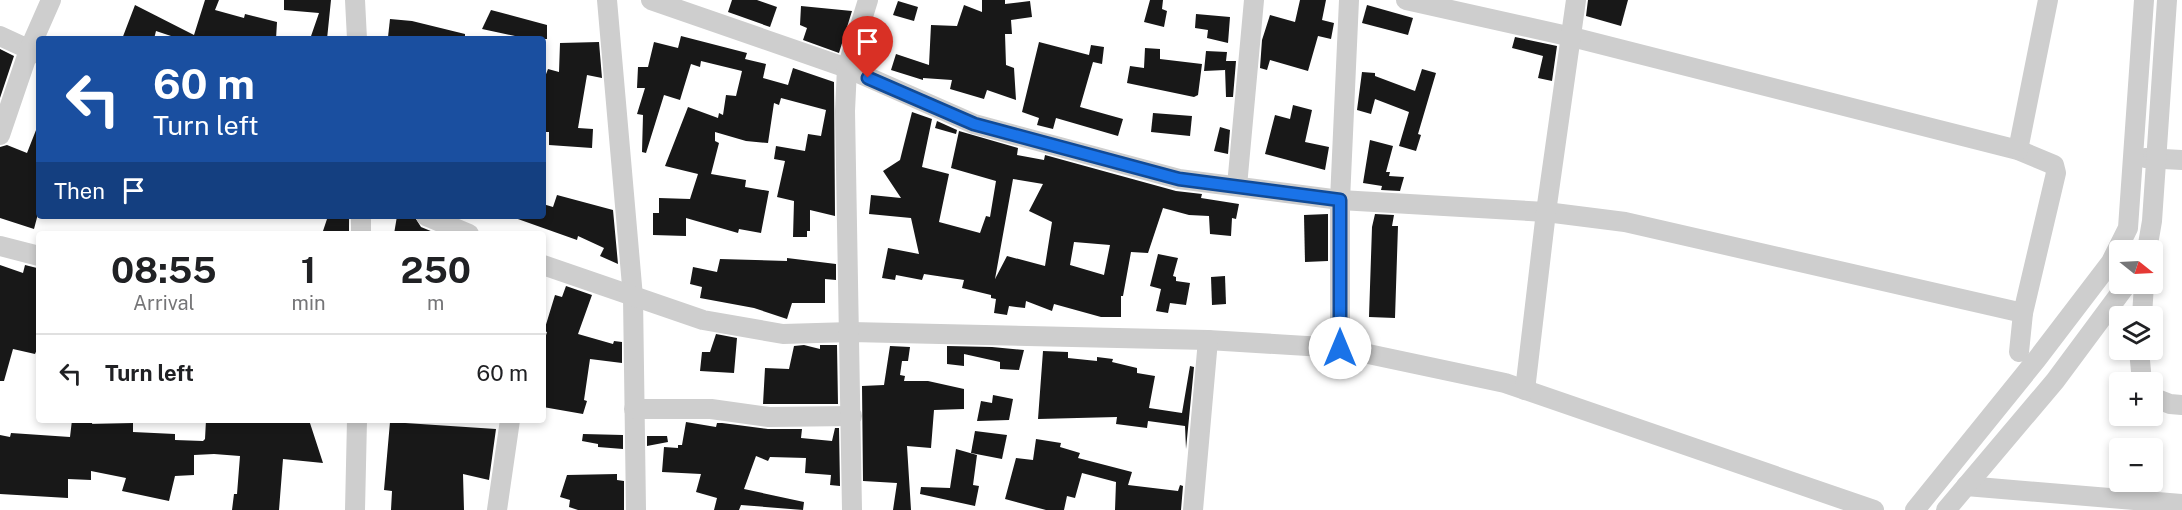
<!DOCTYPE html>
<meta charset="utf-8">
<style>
body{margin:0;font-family:"Public Sans",sans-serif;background:#f2f2f2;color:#202124;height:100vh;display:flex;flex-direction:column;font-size:22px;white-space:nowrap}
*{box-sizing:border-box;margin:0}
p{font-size:20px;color:#757577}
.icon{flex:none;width:33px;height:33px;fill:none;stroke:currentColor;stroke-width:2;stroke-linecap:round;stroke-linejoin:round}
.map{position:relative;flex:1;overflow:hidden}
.side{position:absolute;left:36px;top:231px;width:510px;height:192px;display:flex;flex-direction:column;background:#fff;border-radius:6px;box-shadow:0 3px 9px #0003}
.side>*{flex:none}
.guide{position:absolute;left:36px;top:36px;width:510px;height:183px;border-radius:6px;box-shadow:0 3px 9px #0003;background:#1a4fa0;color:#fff;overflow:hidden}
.needle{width:39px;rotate:108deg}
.buttons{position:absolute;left:2109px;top:240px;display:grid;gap:12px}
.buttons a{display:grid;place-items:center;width:54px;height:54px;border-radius:6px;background:#fff;box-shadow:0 3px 9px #0003;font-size:30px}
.pin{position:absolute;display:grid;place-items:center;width:51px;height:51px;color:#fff;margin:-62px -26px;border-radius:50% 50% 50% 0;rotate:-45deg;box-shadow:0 0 6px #0007}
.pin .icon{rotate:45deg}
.me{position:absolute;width:66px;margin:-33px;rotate:0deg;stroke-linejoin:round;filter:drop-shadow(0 0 4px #0008)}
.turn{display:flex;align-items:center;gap:21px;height:126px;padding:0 18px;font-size:27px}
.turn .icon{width:78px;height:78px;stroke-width:2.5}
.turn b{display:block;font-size:42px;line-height:51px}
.then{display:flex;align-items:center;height:57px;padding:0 18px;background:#0003;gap:12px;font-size:22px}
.eta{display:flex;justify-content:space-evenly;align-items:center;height:102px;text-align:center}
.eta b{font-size:36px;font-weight:700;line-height:42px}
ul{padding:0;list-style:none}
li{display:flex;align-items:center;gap:18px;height:78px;padding:0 18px;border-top:2px solid #e0e0e0}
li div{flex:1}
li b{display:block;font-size:22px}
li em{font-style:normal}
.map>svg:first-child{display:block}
.building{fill:#181818;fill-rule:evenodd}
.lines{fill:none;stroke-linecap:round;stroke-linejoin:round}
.minor{stroke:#cecece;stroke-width:20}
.route-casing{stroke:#114b97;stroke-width:15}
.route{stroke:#1a73e8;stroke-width:10}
</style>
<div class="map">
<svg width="2182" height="510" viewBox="0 0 2182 510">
<rect width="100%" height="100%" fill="#fff"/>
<g class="building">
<polygon points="205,0 219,0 215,10 244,18 245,14 277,22 276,39 180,39 156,31 154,39 122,39 135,5 194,35"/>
<polygon points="284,0 331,0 327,39 310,39 319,13 284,10"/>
<polygon points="732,0 757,0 777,7 770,27 728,12"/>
<polygon points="982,0 1005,0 1005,4 1030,1 1032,17 1011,20 1012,34 1005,34 1006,65 1014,68 1016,100 987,90 984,99 950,89 952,80 923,78 923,80 891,70 896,54 929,65 931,25 957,26 964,5 982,12"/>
<polygon points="1150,0 1163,0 1162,9 1167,11 1164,27 1144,22"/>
<polygon points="1300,0 1326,0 1322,20 1334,23 1331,39 1318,36 1308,71 1270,60 1267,70 1260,68 1262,40 1270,15 1295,22"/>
<polygon points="1588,0 1628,0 1621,26 1586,16"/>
<polygon points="898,1 918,7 914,21 893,15"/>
<polygon points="1367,5 1413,18 1408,35 1362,23"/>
<polygon points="801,6 852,11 839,53 803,40 807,28 800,25"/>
<polygon points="491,10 547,25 547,39 529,39 482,29"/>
<polygon points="1196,14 1230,17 1228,43 1207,38 1208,30 1195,28"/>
<polygon points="390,19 412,21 465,34 465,39 388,37"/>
<polygon points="681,36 747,53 745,59 766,64 763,78 788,85 793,68 834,82 835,216 810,210 810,231 807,231 807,237 793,237 794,201 777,197 785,161 774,159 776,146 805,151 808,134 821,136 826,110 781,98 779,105 774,103 768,143 746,141 715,132 715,141 719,143 711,174 746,180 745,187 769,191 761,233 739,229 738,233 686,218 686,236 653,235 653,213 659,213 659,198 690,199 698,174 665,166 688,107 718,118 719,113 723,115 726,95 736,96 742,71 701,61 700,67 691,64 680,100 664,95 646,153 642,152 643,115 637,114 645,88 637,88 638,67 648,67 654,42 678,48"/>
<polygon points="1515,37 1557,46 1552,81 1538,78 1543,56 1512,48"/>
<polygon points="599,42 602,78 587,75 578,128 593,129 592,148 549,145 549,132 543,132 543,82 548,69 559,72 560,43"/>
<polygon points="1039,42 1089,55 1091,45 1104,47 1102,64 1093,62 1080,107 1123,119 1118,136 1056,118 1053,129 1037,125 1039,118 1022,112"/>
<polygon points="1145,48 1160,49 1160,59 1202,64 1198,95 1194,97 1127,83 1130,66 1144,68"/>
<polygon points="0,49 14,56 0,98"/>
<polygon points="1206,51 1227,52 1226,61 1236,61 1233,97 1226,97 1225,68 1225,70 1204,71"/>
<polygon points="1422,69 1436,73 1418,134 1421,135 1416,151 1399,146 1409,112 1375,99 1371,114 1357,110 1362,72 1375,73 1375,76 1415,91"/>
<polygon points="1293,105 1312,110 1305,142 1329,147 1325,170 1265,154 1275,115 1290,119"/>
<path d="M912,112L932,119L922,167L949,174L939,222L980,233L986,216L990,217L996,181L951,168L959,131L1018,148L1017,155L1044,160L1045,155L1176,191L1202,194L1201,198L1239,204L1236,219L1232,218L1231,236L1210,234L1209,216L1189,215L1163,208L1148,253L1131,252L1123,296H1121V317H1101L1054,304L1052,311L1026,301L1025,308L1009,306L1007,315L994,313L996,299L991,298V295L962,288L964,280L924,274L922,280L896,275L895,280L882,278L888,248L919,254L911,218L869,214L871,195L901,198L883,171L900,160ZM1013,179L1043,184L1029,211L1052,222L1045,266L1007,256L995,279ZM1074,242L1110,245L1104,275L1070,265Z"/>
<polygon points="1153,113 1192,116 1190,136 1151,132"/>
<polygon points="937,121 957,130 956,134 935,128"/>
<polygon points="38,125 39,210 34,229 0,218 0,147 7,145 27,153"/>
<polygon points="1220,127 1230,130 1228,154 1214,151"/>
<polygon points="1370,140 1393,146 1386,172 1390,172 1389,176 1404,177 1400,191 1381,190 1382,186 1363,183"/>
<polygon points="557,195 613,210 618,264 600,256 604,248 578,236 577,240 515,218 543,216 543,204 553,207"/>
<polygon points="1328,214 1328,261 1305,262 1304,215"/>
<polygon points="1375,214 1394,215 1392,226 1398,226 1395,318 1369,317 1372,227"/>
<polygon points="328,216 349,216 349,234 322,234"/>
<polygon points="397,216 414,216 421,227 438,234 394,234"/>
<polygon points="1158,254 1178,258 1173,276 1176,277 1176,281 1190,283 1186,305 1170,303 1168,313 1156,311 1161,289 1150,286"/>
<polygon points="787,258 836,264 836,280 825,279 825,303 792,303 787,319 754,308 700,298 702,287 690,284 693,267 717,272 720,259 787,261"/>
<polygon points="0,265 23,273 25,265 37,268 36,274 39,275 39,345 35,354 13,349 4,381 0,381"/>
<polygon points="1225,276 1226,304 1212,305 1211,277"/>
<polygon points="566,286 592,295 578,334 613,344 614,341 622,342 622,363 590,359 584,400 587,401 583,414 543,407 543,345 547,332 544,331 555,295 562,297"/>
<polygon points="716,334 737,338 734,373 700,371 702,352 710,352"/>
<polygon points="804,345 820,349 820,345 837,345 838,404 763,404 765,368 789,369 794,346"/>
<polygon points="890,346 910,347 908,361 902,361 900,375 905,376 904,381 928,381 964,389 964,409 934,410 931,448 907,446 911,510 893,510 897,483 863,481 862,386 884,385"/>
<polygon points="947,346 992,347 1024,350 1019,370 1000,369 1000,362 964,354 964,366 947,364"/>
<polygon points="1043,351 1068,352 1068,358 1097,361 1097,357 1113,359 1112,362 1137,368 1137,373 1155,376 1149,408 1182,413 1190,366 1194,367 1186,449 1185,426 1148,421 1147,428 1116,424 1117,417 1038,419"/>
<polygon points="993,395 1013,399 1009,420 977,421 981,401 992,403"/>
<polygon points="72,420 93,420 92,424 133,423 133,432 175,434 175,440 203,441 205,439 206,420 309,420 323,463 283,459 279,510 232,510 234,494 237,494 240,456 214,454 194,455 194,475 175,476 169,501 122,491 126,478 91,471 91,480 68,479 68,498 0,494 0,435 10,437 11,433 70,437"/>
<polygon points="390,422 496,429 489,480 463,474 464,510 391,510 392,491 384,490"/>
<polygon points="686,422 716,427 717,423 722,423 768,429 802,429 801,438 832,441 835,428 839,428 840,486 830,485 831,475 805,473 806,458 770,457 768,461 756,456 744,489 804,502 803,510 741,505 739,510 714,510 717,498 696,492 701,474 662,472 664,447 678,448 678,445 682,445"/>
<polygon points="975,431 1007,435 1002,459 971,453"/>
<polygon points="583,434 623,435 623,449 598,447 598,444 582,441"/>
<polygon points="647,436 667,436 668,442 647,446"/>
<polygon points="1036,439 1061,443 1060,447 1080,453 1078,458 1132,472 1128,485 1178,491 1180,485 1183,486 1181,510 1115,510 1116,482 1082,473 1075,498 1067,496 1064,510 1046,510 1005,499 1016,458 1033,460"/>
<polygon points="956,449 977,455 973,485 979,486 975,506 920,494 921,487 950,488"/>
<polygon points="617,474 617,480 624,481 624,510 578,510 569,507 570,500 560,497 567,475"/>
</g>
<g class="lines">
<g class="minor">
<polyline points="355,0 357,39"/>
<polyline points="607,0 633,297 636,510"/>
<polyline points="651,0 847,68 974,124 1179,179 1340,200 1546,212 1625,222 2023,313"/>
<polyline points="1406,0 1572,37 2018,150 2054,165 2056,173 2023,313 2019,352"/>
<polyline points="0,36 39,54"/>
<polyline points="0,135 29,50 51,0"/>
<polyline points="2018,150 2048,0"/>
<polyline points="2145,158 2182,160"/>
<polyline points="1237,186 1254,0"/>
<polyline points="426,216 469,234"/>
<polyline points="361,234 361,216"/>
<polyline points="0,246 39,256"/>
<polyline points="2147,250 2152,221 2167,0"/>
<polyline points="543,265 703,320 783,334 851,332 1208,340 1340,348 1505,383 1874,510"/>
<polyline points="2142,316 2144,284"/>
<polyline points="1340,348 1340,200 1349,0"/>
<polyline points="2139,350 2142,382"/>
<polyline points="1525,390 1546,212 1576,0"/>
<polyline points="2152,397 2170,404 2182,405"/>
<polyline points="634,409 711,409 769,417 852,416"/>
<polyline points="1966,486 2182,504"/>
<polyline points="355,510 357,420"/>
<polyline points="497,510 510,420"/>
<polyline points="852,510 845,111 847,68 868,0"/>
<polyline points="1193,510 1208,340"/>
<polyline points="1915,510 2037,359 2111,262 2128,228 2144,0"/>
<polyline points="1946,510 2055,381 2127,284"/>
</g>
</g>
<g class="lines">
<defs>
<polyline id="route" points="868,78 974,124 1179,179 1340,200 1340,348"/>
</defs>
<use href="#route" class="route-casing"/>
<use href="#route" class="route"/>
</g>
</svg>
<div class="buttons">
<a><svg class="needle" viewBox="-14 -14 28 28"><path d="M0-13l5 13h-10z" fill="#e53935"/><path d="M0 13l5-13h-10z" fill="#757577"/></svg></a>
<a><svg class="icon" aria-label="layers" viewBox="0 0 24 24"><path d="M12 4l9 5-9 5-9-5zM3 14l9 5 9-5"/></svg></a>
<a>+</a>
<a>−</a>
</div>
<div class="pin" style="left:868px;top:78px;background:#d93025"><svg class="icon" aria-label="arrive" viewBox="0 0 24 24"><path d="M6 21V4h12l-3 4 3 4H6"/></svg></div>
<svg class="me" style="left:1340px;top:348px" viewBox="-20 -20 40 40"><circle r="19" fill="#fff"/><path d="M0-13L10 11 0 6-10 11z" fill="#1a73e8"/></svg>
<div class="guide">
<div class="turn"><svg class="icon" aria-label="left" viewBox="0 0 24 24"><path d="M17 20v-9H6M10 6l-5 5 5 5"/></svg><div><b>60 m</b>Turn left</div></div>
<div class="then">Then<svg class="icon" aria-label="arrive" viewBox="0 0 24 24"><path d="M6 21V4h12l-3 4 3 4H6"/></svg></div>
</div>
<section class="side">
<div class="eta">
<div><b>08:55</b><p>Arrival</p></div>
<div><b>1</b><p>min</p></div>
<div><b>250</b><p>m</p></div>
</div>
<ul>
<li><svg class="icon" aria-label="left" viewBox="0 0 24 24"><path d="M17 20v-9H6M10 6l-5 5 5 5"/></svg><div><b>Turn left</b></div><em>60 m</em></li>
</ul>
</section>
</div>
